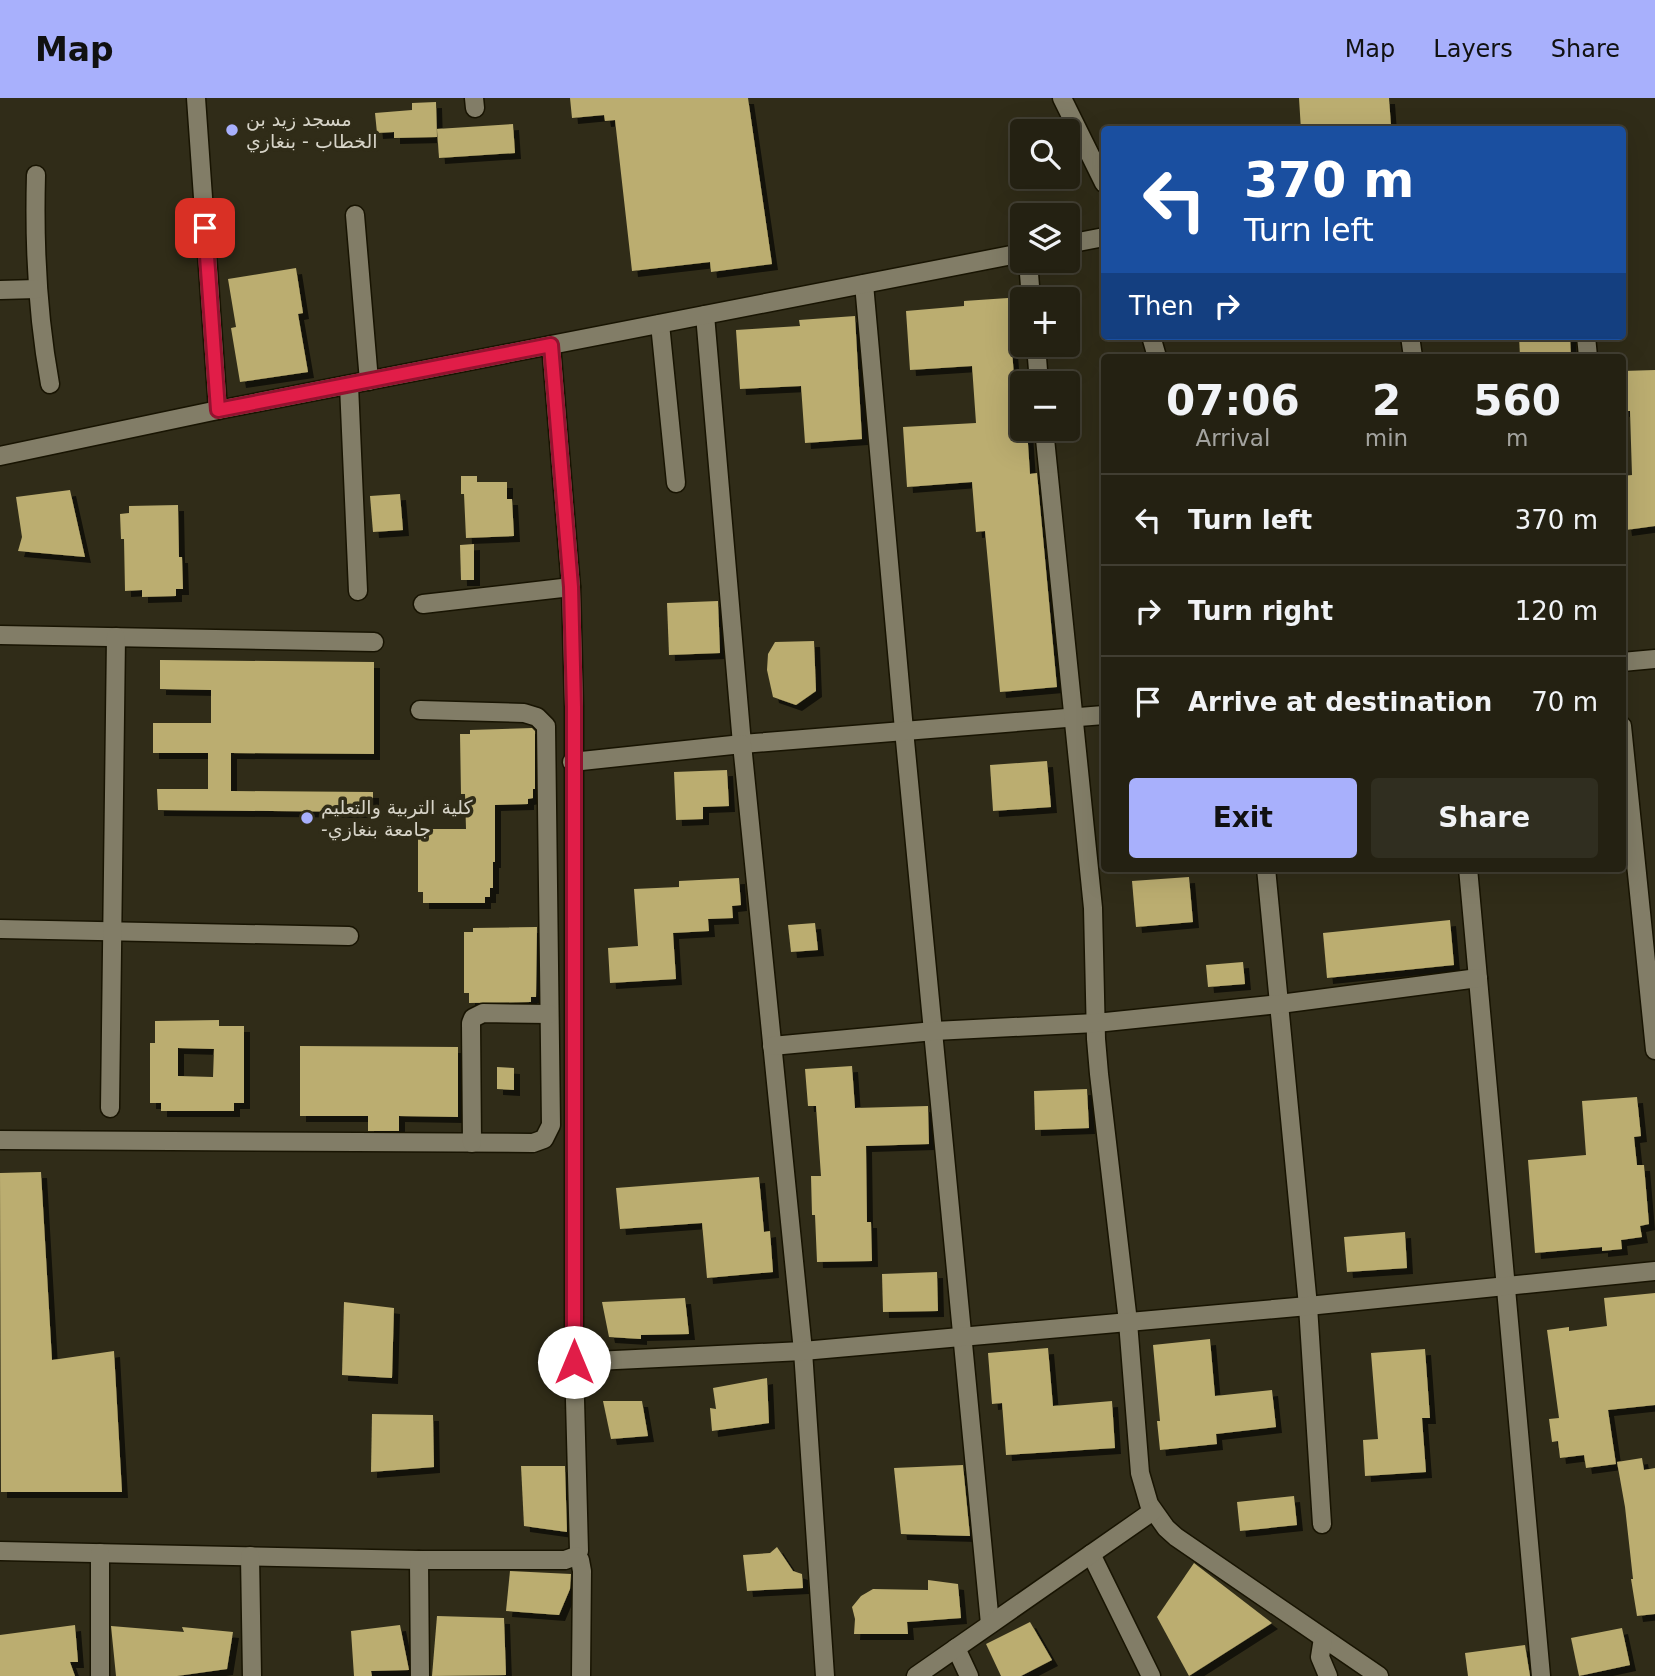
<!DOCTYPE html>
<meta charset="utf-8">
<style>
body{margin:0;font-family:"DejaVu Sans",Vazirmatn,sans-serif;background:#302e20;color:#f1f3f6;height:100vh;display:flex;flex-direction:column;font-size:26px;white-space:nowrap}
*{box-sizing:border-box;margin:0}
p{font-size:23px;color:#a3a39f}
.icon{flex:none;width:38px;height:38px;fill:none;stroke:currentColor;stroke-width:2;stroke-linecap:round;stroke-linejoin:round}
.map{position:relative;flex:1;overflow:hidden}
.side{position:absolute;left:1101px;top:256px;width:525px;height:518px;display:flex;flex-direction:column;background:#242112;border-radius:7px;box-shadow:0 7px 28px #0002,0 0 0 2px #413e32}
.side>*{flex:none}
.guide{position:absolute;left:1101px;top:28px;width:525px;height:214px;border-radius:7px;box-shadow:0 7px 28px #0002,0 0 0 2px #413e32;background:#1a4fa0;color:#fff;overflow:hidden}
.controls{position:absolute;left:1010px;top:21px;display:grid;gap:14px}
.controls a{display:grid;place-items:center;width:70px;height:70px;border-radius:7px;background:#242112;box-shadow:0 7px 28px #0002,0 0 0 2px #413e32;font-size:35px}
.pin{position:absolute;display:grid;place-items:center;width:60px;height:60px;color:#fff;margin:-30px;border-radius:14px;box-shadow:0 4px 10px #0006}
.me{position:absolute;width:77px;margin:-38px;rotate:0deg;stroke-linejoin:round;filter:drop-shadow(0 0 5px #0008)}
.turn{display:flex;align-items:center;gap:24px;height:147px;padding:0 28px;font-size:32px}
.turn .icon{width:91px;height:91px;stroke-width:2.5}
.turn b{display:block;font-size:49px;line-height:60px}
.then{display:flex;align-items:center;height:66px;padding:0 28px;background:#0003;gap:14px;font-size:26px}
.eta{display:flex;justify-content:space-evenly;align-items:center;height:119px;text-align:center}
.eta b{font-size:42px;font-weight:600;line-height:49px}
.cta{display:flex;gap:14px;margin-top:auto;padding:14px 28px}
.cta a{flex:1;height:80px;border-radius:7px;background:#a8b0fc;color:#111;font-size:28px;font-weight:600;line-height:80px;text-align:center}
.cta a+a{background:#302e20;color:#f1f3f6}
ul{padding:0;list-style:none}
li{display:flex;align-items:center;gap:21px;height:91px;padding:0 28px;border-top:2px solid #413e32}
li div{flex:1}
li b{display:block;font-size:26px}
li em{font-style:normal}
header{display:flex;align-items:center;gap:42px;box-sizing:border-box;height:98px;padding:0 35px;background:#a8b0fc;color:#111}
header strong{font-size:33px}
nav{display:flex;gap:38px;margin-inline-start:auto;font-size:24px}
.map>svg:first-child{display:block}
.building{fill:#bbad70;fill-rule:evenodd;filter:url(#shadow)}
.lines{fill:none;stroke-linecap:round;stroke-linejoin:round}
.minor-casing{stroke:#181402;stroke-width:21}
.minor{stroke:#827d67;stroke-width:18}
.route-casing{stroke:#92132f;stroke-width:18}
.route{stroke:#e11d48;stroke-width:12}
.poi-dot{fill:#a8b0fc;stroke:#302c18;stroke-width:2.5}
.labels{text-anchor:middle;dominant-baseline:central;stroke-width:7;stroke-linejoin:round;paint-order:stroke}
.poi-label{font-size:19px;fill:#d7d4c8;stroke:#302c18;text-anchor:start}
</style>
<header>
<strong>Map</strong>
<nav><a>Map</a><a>Layers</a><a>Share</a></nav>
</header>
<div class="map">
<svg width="1655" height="1578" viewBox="0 0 1655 1578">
<defs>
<filter id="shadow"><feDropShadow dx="6" dy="6" stdDeviation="0" flood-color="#0009"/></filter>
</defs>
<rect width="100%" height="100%" fill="#302c18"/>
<g class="building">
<polygon points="570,0 748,0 772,166 711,174 710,164 632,173 615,22 605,23 604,17 572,20"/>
<polygon points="1299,0 1389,0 1391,28 1382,32 1301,32"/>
<polygon points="436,4 437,39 394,40 394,34 377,35 375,15 412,12 412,5"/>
<polygon points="513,26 515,55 439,60 437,31"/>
<polygon points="296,170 303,215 298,216 308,274 240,284 231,230 236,229 228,181"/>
<polygon points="1008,200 1014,278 1022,277 1022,331 1027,331 1030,376 1037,375 1057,589 1000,594 985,433 976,434 972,384 907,389 903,329 976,325 972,268 910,272 906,213 964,208 964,203"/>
<polygon points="855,218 862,341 805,345 801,288 740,291 736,232 800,228 799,222"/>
<polygon points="1519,238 1570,238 1571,259 1520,259"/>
<polygon points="1655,272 1655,428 1626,432 1622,403 1622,378 1632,377 1630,313 1623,313 1622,273"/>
<polygon points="461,378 477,378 477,384 507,384 507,401 512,401 514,438 466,440 464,396 461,396"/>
<polygon points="70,392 85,459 18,453 22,439 16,399"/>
<polygon points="400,396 403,432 373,434 370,398"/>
<polygon points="178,407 179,459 182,459 183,491 176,491 176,498 142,499 142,492 125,493 124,441 121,441 120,416 129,415 129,408"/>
<polygon points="474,446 474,482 461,482 460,447"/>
<polygon points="718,503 720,555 669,557 667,505"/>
<polygon points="814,543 816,593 796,607 773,599 767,572 768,556 775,544"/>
<polygon points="160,562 374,564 374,656 231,655 231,693 373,694 373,714 158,712 157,691 208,691 208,655 153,655 153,625 211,625 211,592 160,591"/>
<polygon points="532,630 535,633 535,691 533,691 533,700 528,701 528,706 495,707 495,764 493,764 493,790 490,790 490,799 485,799 485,805 423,805 423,794 418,794 418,734 427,734 427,731 466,731 465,696 461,696 460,636 470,636 470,632"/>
<polygon points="1047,663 1051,709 993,713 990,667"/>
<polygon points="727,672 729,708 703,709 703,721 676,722 674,674"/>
<polygon points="1189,779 1193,824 1136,829 1132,783"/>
<polygon points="739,780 741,807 732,808 733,820 708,821 709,833 673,835 676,881 610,885 608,850 638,848 634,791 679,789 679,783"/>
<polygon points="1450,822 1454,867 1327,880 1323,835"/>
<polygon points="815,825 818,852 791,854 788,827"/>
<polygon points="537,829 536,899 531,899 531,904 469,905 469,895 464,895 464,834 473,834 473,830"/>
<polygon points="1243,864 1245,886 1208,889 1206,867"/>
<path d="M219,922V928H244V1005H234V1013H161V1005H150V945H155V923ZM178,950L214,951L213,979L178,978Z"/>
<polygon points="300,948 458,949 458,1019 399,1018 399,1033 368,1033 368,1018 300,1018"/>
<polygon points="852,968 855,1010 928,1008 929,1046 866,1048 867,1124 871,1124 872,1163 817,1164 815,1117 812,1117 811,1078 821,1078 816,1008 808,1008 805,971"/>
<polygon points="497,969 514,970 514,992 497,991"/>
<polygon points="1087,991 1089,1030 1035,1032 1034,993"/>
<polygon points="1637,999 1641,1038 1634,1039 1637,1067 1644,1067 1649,1126 1640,1128 1642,1139 1621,1142 1622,1151 1602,1153 1602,1149 1535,1155 1528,1062 1586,1057 1582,1003"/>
<polygon points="41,1074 52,1262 114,1253 122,1394 1,1394 0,1075"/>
<polygon points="759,1079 764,1134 770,1133 773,1174 707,1180 702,1125 620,1131 616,1090"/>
<polygon points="1405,1134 1407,1170 1347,1174 1344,1139"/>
<polygon points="937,1174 938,1213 883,1214 882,1176"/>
<polygon points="1655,1195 1655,1307 1608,1312 1616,1366 1586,1370 1584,1357 1560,1360 1558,1343 1552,1344 1549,1321 1559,1320 1547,1232 1569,1229 1569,1233 1607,1228 1604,1200"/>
<polygon points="685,1200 689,1236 641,1237 641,1241 609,1239 602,1204"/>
<polygon points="344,1204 394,1210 392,1280 342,1277"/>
<polygon points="1210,1241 1215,1298 1272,1292 1276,1329 1216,1336 1217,1346 1160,1352 1157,1323 1160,1323 1153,1247"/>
<polygon points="1048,1250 1053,1308 1112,1303 1115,1350 1006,1357 1002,1305 992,1306 988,1255"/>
<polygon points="1425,1251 1430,1320 1422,1320 1426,1374 1365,1378 1363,1342 1378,1341 1371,1255"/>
<polygon points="767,1280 769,1325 712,1333 710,1310 716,1311 713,1290"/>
<polygon points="603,1303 642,1303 648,1338 611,1341"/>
<polygon points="372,1316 433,1317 434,1369 371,1374"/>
<polygon points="1642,1360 1644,1372 1655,1370 1655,1516 1637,1518 1631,1481 1633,1481 1625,1409 1617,1364"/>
<polygon points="963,1367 970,1438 901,1436 894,1370"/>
<polygon points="521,1368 565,1368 567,1434 524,1428"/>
<polygon points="1294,1398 1297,1427 1240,1433 1237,1404"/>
<polygon points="777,1449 793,1473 802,1476 803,1490 747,1493 743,1457 770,1455"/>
<polygon points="1194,1465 1272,1525 1189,1578 1157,1519"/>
<polygon points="510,1473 571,1476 570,1491 559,1517 506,1513"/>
<polygon points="928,1482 958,1486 961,1520 907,1524 908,1536 854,1536 855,1521 852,1509 861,1498 873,1491 928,1492"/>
<polygon points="437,1518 504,1520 506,1577 432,1578"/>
<polygon points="1030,1524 1052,1562 1021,1578 1001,1578 986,1546"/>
<polygon points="75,1527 78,1564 70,1564 75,1578 0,1578 0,1537"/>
<polygon points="400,1527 409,1572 371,1573 372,1578 354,1578 351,1533"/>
<polygon points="111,1528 184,1534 182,1529 233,1534 227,1571 177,1578 116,1578"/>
<polygon points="1622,1530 1630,1567 1579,1578 1571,1540"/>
<polygon points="1525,1547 1530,1578 1468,1578 1465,1555"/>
</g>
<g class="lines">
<defs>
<g id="minor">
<polyline points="196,0 218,312"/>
<polyline points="474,0 475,10"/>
<polyline points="1062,0 1104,85"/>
<path d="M36,77C34,149 37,215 50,286"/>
<polyline points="355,117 369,283"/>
<polyline points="1068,146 1104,139"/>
<polyline points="1028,163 1031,201"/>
<polyline points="864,186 904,632 990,1526"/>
<polyline points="0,192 37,191"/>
<polyline points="705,217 742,646 1104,617"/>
<polyline points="660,226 676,385"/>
<polyline points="1151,238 1157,259"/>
<polyline points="1410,238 1413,259"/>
<polyline points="1586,238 1588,259"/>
<polyline points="1036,247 1039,285"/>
<polyline points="349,287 358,493"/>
<polyline points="1044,331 1093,810 1096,941 1099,976 1128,1224 1140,1375 1149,1406 1166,1430 1176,1439 1379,1578"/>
<polyline points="0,358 218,312 1022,155"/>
<polyline points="423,506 571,489"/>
<polyline points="0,537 374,544"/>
<polyline points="1622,564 1655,561"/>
<polyline points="1622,628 1655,952"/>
<polyline points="572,664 742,646 803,1253 825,1578"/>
<polyline points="1266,770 1308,1208 1322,1426"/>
<polyline points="1468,770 1541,1578"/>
<polyline points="0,831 349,838"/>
<polyline points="772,948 934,933 1096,925 1280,906 1478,880"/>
<polyline points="110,1010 116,539"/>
<polyline points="0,1042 533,1045 544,1041 551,1027 546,628 537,619 524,615 420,612"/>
<polyline points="472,1045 471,925 473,920 483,915 549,916"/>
<polyline points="574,1264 803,1253 1308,1208 1655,1173"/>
<polyline points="0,1453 419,1462 565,1462 576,1458 579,1453 574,1264 574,609 571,489 551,247"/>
<polyline points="1091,1456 1151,1578"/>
<polyline points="250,1458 252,1578"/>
<polyline points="576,1458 580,1462 582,1473 581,1578"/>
<polyline points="419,1462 420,1578"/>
<polyline points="1323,1540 1320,1559 1328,1578"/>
<polyline points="956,1550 969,1578"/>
<polyline points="100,1578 100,1455"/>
<polyline points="916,1578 1153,1413"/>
</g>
</defs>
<use href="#minor" class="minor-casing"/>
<use href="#minor" class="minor"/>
</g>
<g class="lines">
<defs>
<polyline id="route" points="205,130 218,312 551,247 571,489 574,609 574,1264"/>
</defs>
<use href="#route" class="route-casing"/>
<use href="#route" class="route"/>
</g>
<g class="poi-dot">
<circle cx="232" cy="32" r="7"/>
<circle cx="307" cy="720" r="7"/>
</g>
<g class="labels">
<g class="poi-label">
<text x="246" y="21">مسجد زيد بن<tspan x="246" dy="22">الخطاب - بنغازي</tspan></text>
<text x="321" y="709">كلية التربية والتعليم<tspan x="321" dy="22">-جامعة بنغازي</tspan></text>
</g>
</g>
</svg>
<div class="controls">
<a><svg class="icon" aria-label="search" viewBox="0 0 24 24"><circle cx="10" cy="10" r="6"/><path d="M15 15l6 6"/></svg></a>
<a><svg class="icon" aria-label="layers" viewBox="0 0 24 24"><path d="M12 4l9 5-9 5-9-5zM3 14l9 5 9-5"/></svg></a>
<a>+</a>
<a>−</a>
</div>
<div class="pin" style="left:205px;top:130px;background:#d93025"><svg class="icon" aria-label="arrive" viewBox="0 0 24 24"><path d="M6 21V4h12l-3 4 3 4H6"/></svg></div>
<svg class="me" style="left:574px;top:1264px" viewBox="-20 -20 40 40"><circle r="19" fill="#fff"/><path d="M0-13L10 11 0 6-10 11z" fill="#e11d48"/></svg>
<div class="guide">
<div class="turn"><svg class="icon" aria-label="left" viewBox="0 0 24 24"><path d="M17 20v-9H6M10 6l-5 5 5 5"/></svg><div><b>370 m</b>Turn left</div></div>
<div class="then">Then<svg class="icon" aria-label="right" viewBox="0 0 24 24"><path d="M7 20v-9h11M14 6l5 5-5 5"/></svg></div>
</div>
<section class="side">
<div class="eta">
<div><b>07:06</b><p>Arrival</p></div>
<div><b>2</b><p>min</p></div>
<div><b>560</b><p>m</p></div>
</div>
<ul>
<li><svg class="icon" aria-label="left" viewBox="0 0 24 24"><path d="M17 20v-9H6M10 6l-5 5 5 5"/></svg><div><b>Turn left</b></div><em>370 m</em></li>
<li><svg class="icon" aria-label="right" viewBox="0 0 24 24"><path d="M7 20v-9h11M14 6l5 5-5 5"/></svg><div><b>Turn right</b></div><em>120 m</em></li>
<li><svg class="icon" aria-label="arrive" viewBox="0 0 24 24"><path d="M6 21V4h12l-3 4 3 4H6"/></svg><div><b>Arrive at destination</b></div><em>70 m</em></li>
</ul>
<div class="cta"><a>Exit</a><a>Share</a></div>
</section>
</div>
